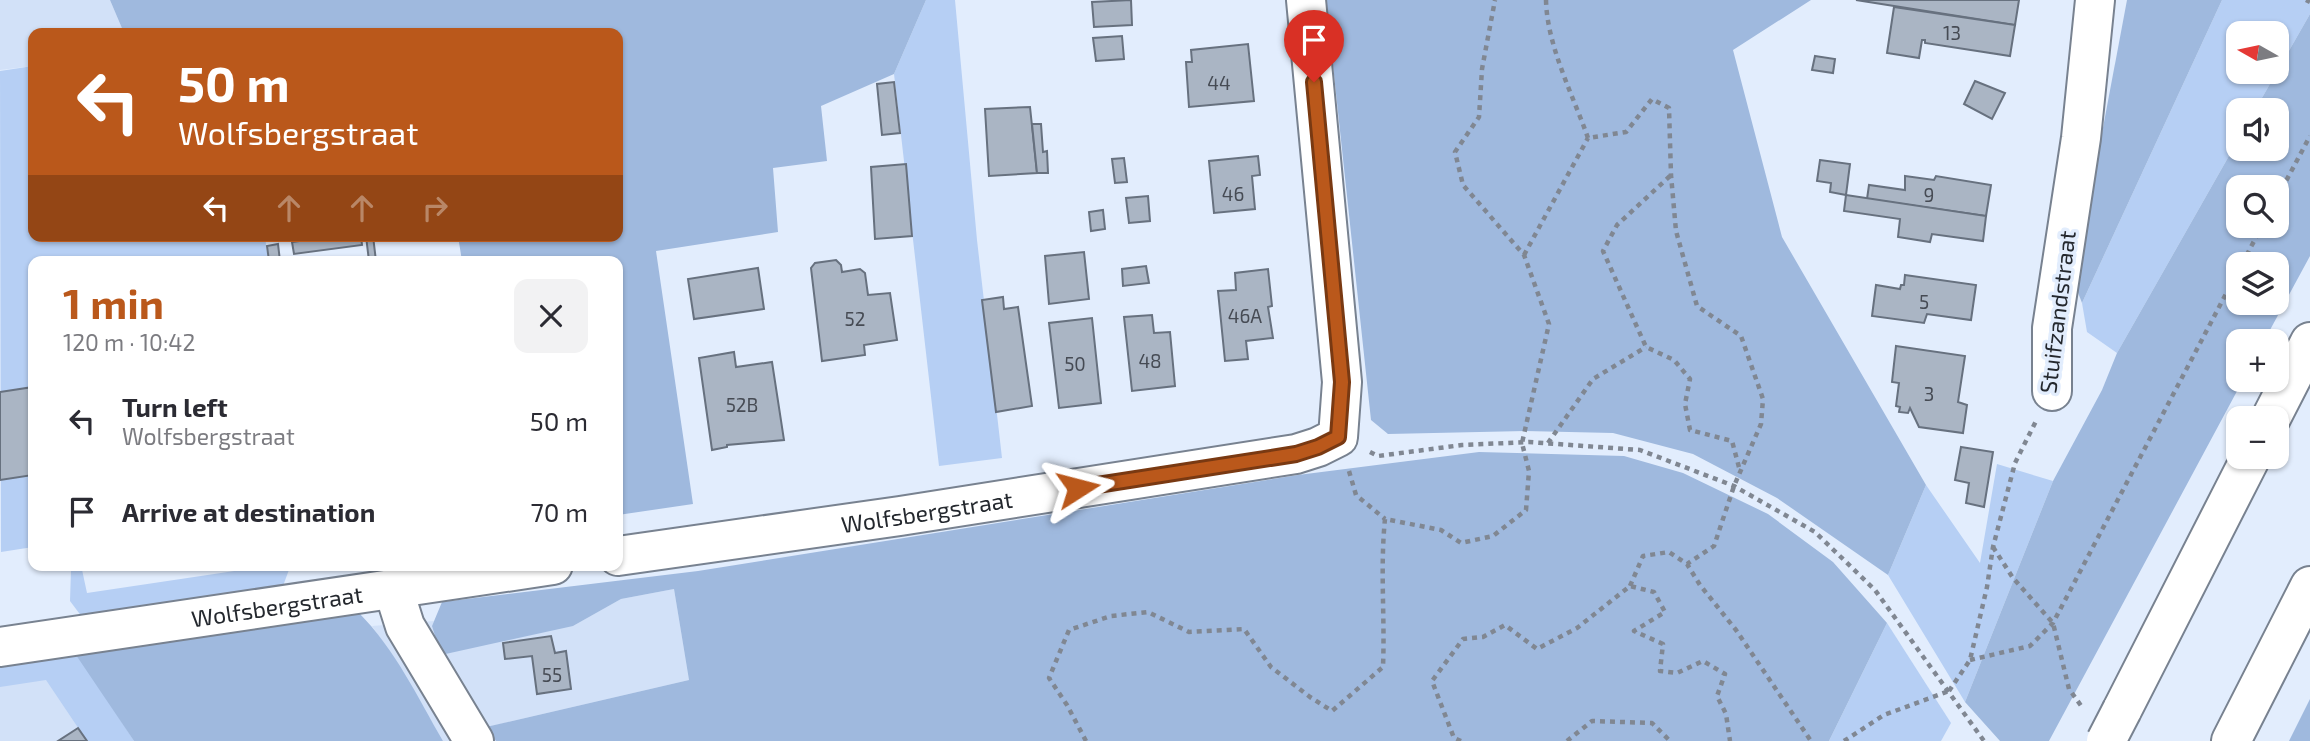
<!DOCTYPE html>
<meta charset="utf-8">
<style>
body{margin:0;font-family:"Exo 2",sans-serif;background:#f2f2f3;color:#2b2b33;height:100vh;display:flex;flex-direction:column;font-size:26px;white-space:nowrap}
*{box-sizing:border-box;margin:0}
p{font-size:23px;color:#7c7c81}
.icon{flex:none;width:38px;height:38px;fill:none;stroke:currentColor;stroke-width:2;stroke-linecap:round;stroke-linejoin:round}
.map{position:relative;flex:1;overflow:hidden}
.sheet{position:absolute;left:28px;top:256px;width:595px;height:315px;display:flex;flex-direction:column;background:#fff;border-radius:14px;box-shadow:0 2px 5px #0004}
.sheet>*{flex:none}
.guide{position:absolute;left:28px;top:28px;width:595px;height:214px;border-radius:14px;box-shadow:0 2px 5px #0004;background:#ba581b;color:#fff;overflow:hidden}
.needle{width:46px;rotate:279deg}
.buttons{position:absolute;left:2226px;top:21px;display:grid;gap:14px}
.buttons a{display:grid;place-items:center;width:63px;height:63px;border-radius:14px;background:#fff;box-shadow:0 2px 5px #0004;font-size:35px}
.pin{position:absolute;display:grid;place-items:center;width:60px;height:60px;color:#fff;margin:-72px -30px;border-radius:50% 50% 50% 0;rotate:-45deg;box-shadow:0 0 7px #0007}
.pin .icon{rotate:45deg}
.me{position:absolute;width:77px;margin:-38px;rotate:81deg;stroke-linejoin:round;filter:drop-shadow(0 0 5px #0008)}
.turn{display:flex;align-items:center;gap:24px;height:147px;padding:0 35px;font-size:32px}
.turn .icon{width:91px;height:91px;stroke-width:2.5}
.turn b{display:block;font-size:49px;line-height:60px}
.lanes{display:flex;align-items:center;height:66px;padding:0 35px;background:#0003;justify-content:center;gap:35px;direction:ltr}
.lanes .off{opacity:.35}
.round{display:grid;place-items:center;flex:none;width:74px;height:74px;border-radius:14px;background:#f2f2f3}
.head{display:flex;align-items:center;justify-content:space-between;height:119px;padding:0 35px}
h1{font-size:42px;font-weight:700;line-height:52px;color:#ba581b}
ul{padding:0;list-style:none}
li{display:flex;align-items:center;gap:21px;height:91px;padding:0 35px}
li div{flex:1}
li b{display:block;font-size:26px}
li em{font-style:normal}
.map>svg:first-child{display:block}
.built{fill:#d2e1f8}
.green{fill:#b6cff4;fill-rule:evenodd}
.forest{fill:#9fb9de;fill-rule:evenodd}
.building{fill:#aab5c4;stroke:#67717f;stroke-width:2}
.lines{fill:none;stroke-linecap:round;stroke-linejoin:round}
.minor-casing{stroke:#788290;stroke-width:42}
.highway-casing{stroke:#788290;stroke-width:42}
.path{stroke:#808792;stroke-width:4.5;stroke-dasharray:5 5;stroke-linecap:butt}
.minor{stroke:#fff;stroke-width:38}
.highway{stroke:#fff;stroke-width:38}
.highway-bridge-casing{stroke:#788290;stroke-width:42;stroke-linecap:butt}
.highway-bridge{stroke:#fff;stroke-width:38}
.route-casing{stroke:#793912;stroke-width:18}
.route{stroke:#ba581b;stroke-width:12}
.labels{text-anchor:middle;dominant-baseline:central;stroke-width:7;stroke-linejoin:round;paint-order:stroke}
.number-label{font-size:19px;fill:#464b54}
.street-label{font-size:23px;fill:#24282e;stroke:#e2edfd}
</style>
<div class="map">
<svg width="2310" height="741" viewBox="0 0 2310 741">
<rect width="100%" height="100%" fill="#e2edfd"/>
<g class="built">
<polygon points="0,0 110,0 124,33 33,33 33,66 0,70"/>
<polygon points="674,589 689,680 487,727 496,741 443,741 391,654 372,626 434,621 432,626 573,626 621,599"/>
<polygon points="83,663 134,741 0,741 0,675"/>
</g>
<g class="green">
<polygon points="926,0 955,0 977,240 1002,458 939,466 894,74"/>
<path d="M2222,0H2310V14L2255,110H2238V140L2117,353L2087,332L2082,303ZM2238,33H2277V72H2238Z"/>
<polygon points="33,66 33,236 265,236 268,261 33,261 33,547 1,552 0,71"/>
<polygon points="1997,464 2053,481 1965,702 1888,575 1926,485 1980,563"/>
<polygon points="81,565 87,593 274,565 290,567 283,586 82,617 70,601 71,570"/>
<polygon points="1887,623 1951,723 1941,741 1829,741"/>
<polygon points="74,652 83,663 134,741 87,741 46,680 0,687 0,664"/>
</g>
<g class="forest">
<polygon points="110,0 926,0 894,74 821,106 827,161 773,168 778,232 656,251 693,504 618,515 618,261 462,261 458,236 618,236 618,33 124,33"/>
<polygon points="1326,0 1811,0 1733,50 1782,237 1926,485 1888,575 1777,498 1693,454 1613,433 1525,431 1388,434 1371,420"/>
<polygon points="2127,0 2222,0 2082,303 2074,282"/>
<path d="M2310,14V256L2264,341H2238V380H2243L2049,741H2000L1965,702L2053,481L2102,390L2117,353L2238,140V149H2277V110H2255ZM2277,187V226H2238V187ZM2277,264V303H2238V264Z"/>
<polygon points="1479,452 1624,456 1683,473 1768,514 1833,562 1887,623 1829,741 496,741 486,727 689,680 674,589 621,599 573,626 441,655 432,626 442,602 698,571 1298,475"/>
<path d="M359,613C395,649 418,698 443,741H134L76,655Z"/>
<polygon points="2310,699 2310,741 2289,741"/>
</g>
<g class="building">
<polygon points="1131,0 1132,25 1094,27 1092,2"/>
<polygon points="1856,0 2019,0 2015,25"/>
<polygon points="1894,7 2015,25 2010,56 1925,43 1925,40 1922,40 1919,58 1887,53"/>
<polygon points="1122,36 1124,59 1096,61 1093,38"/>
<polygon points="1248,44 1254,101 1189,107 1186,62 1192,62 1191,50"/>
<polygon points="1815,56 1835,59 1833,73 1812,70"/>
<polygon points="1975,81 2005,93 1992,119 1964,104"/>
<polygon points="894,82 900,133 882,135 877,84"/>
<polygon points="1030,107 1037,173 989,176 985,109"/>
<polygon points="1032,124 1041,124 1043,152 1047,151 1048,173 1037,173"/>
<polygon points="1258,156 1260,175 1252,176 1255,209 1214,213 1209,161"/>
<polygon points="1124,158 1127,182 1115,183 1112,159"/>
<polygon points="1820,160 1850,164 1846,195 1830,192 1831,183 1817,181"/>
<polygon points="906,164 912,236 875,239 871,167"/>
<polygon points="1905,176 1934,180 1936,176 1991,185 1986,216 1867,199 1869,185 1905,190"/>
<polygon points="1846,195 1986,216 1983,241 1932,234 1930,242 1898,237 1900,219 1844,211"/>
<polygon points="1148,196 1150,221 1129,223 1126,198"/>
<polygon points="1103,210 1105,229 1091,231 1089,212"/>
<polygon points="361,236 362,245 294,254 292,242 335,236"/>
<polygon points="366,236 373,236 376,261 369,261"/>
<polygon points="278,244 280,261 269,261 267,246"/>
<polygon points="1084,252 1089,299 1049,304 1045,256"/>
<polygon points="836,260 841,265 842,272 860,269 865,273 868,295 890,293 897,340 864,345 865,355 822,361 811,268 815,263"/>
<polygon points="1146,266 1149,283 1123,286 1122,269"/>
<polygon points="758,268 764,309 694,319 688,279"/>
<polygon points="1268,269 1272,306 1268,307 1273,338 1246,341 1248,359 1225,361 1218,291 1236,290 1235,273"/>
<polygon points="1905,275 1976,285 1971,320 1927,314 1924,323 1872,316 1876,285 1900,289 1901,285 1904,285"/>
<polygon points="1003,297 1004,309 1018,307 1032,406 996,412 982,300"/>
<polygon points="1152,315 1154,333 1170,332 1175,386 1132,391 1124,317"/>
<polygon points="1092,318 1101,403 1059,408 1049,323"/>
<polygon points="1896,346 1965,356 1958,402 1967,405 1963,433 1919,427 1910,408 1908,413 1899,412 1900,407 1896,406 1899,383 1892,382"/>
<polygon points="734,352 736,367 772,362 784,440 727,445 727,447 712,450 699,358"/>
<polygon points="33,387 33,475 0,480 0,392"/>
<polygon points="1961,447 1993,452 1984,507 1966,503 1969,483 1955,480"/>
<polygon points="551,636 555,653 566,651 571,689 537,694 532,656 505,659 503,643"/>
<polygon points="78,728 87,741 58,741"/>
</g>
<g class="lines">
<defs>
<g id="minor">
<polyline points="2052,391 2052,328 2081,138 2095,0"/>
<path id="s1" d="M618,556L900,516L1296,454L1318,447L1338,437L1342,382L1306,0"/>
<polyline points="393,588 405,626 474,741"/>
<path id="s2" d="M0,647L553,565"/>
</g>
<g id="highway">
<polyline points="2271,418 2310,342"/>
<polyline points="2122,710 2251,457"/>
<polyline points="2231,741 2310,586"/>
</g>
</defs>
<use href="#minor" class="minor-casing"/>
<use href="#highway" class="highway-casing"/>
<g class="path">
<path d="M1546,0C1547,46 1573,95 1588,138L1626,132L1652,99L1669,108L1671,175L1676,231L1697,306L1741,336L1763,399L1761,424L1734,486L1714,546L1687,564"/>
<polyline points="2306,0 2310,2"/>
<polyline points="1670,176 1617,225 1603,251 1646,347 1674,360 1690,379 1685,404 1690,430 1732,441 1740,471"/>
<polyline points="2277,198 2310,136"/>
<polyline points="1524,255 1588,138"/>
<polyline points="2242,264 2262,226"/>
<polyline points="1548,443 1593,379 1646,347"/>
<polyline points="1370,452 1378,456 1462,445 1529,442 1640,450 1734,486 1815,532 1875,590 1984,741"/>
<polyline points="1349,471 1356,495 1385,519"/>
<polyline points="1993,547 2013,578 2053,623 2069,689 2082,707"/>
<polyline points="1630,586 1643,556 1669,552 1687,564 1700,585 1736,630 1811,741"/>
<polyline points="1970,660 2030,646 2053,623 2238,271"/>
<polyline points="1949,691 1970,660 1987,587 1993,547 2015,463 2036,421"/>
<path d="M1086,741L1067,705L1049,678L1069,630L1111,616L1148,612L1189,632L1244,629L1271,667L1310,697L1332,711L1383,667C1385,617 1380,568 1385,519L1441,530L1461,543L1493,536L1526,510L1529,471L1522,443L1549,324L1524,255L1463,185L1455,152L1479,117L1482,69L1495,0"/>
<polyline points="1461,741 1454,738 1432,681 1463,639 1483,637 1505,625 1537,649 1577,628 1630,586 1654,592 1665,612 1634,631 1663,644 1660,671 1677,673 1703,661 1725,674 1717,696 1726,714 1730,741"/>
<polyline points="1567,741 1592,721 1652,723 1670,741"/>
<polyline points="1844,741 1884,715 1949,691"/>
</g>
<use href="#minor" class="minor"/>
<use href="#highway" class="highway"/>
<defs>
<polyline id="highway-bridge" points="2106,741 2122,710"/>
</defs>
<use href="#highway-bridge" class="highway-bridge-casing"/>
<use href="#highway-bridge" class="highway-bridge"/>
</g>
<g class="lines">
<defs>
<polyline id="route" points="1078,488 1296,454 1318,447 1338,437 1342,382 1314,82"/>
</defs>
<use href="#route" class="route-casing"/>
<use href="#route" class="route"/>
</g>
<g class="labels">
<g class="number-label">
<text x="1952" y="32">13</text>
<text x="1219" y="82">44</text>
<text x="1233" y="193">46</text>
<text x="1929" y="194">9</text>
<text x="1924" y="301">5</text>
<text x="1245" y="315">46A</text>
<text x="855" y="318">52</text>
<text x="1150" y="360">48</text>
<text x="1075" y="363">50</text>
<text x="1929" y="393">3</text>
<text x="742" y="404">52B</text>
<text x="552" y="674">55</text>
</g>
<g class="street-label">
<text transform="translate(2057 312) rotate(-83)">Stuifzandstraat</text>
<text stroke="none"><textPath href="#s1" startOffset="312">Wolfsbergstraat</textPath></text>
<text stroke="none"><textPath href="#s2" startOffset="280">Wolfsbergstraat</textPath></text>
</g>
</g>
</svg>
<div class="buttons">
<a><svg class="needle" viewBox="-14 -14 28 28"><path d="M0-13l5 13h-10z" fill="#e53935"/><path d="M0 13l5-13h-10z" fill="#7c7c81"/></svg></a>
<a><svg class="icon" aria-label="sound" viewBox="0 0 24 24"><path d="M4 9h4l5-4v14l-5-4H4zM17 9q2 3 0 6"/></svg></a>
<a><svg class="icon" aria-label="search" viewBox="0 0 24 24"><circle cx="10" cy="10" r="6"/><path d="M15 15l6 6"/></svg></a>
<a><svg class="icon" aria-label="layers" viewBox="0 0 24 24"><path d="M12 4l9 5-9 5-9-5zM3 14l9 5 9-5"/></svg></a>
<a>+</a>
<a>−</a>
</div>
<div class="pin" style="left:1314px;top:82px;background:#d93025"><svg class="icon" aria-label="arrive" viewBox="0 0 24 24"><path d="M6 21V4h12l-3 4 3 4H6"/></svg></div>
<svg class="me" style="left:1078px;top:488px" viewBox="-20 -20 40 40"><path d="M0-17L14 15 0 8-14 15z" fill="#ba581b" stroke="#fff" stroke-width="4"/></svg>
<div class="guide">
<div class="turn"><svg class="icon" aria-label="left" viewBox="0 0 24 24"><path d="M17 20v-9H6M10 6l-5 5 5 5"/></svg><div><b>50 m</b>Wolfsbergstraat</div></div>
<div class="lanes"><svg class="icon" aria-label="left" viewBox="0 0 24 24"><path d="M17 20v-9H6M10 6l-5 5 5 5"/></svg><svg class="icon off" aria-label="ahead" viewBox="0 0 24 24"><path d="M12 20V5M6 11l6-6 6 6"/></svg><svg class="icon off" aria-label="ahead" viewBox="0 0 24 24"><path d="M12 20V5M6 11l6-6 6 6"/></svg><svg class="icon off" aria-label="right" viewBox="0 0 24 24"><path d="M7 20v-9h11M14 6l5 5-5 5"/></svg></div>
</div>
<section class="sheet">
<div class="head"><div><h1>1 min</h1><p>120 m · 10:42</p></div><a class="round"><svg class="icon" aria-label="close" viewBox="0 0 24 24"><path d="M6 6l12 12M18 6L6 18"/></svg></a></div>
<ul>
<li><svg class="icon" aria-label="left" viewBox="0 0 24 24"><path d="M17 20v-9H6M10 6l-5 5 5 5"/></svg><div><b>Turn left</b><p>Wolfsbergstraat</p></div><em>50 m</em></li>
<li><svg class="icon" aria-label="arrive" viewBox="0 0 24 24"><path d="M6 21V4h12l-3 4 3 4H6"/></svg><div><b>Arrive at destination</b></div><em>70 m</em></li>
</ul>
</section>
</div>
